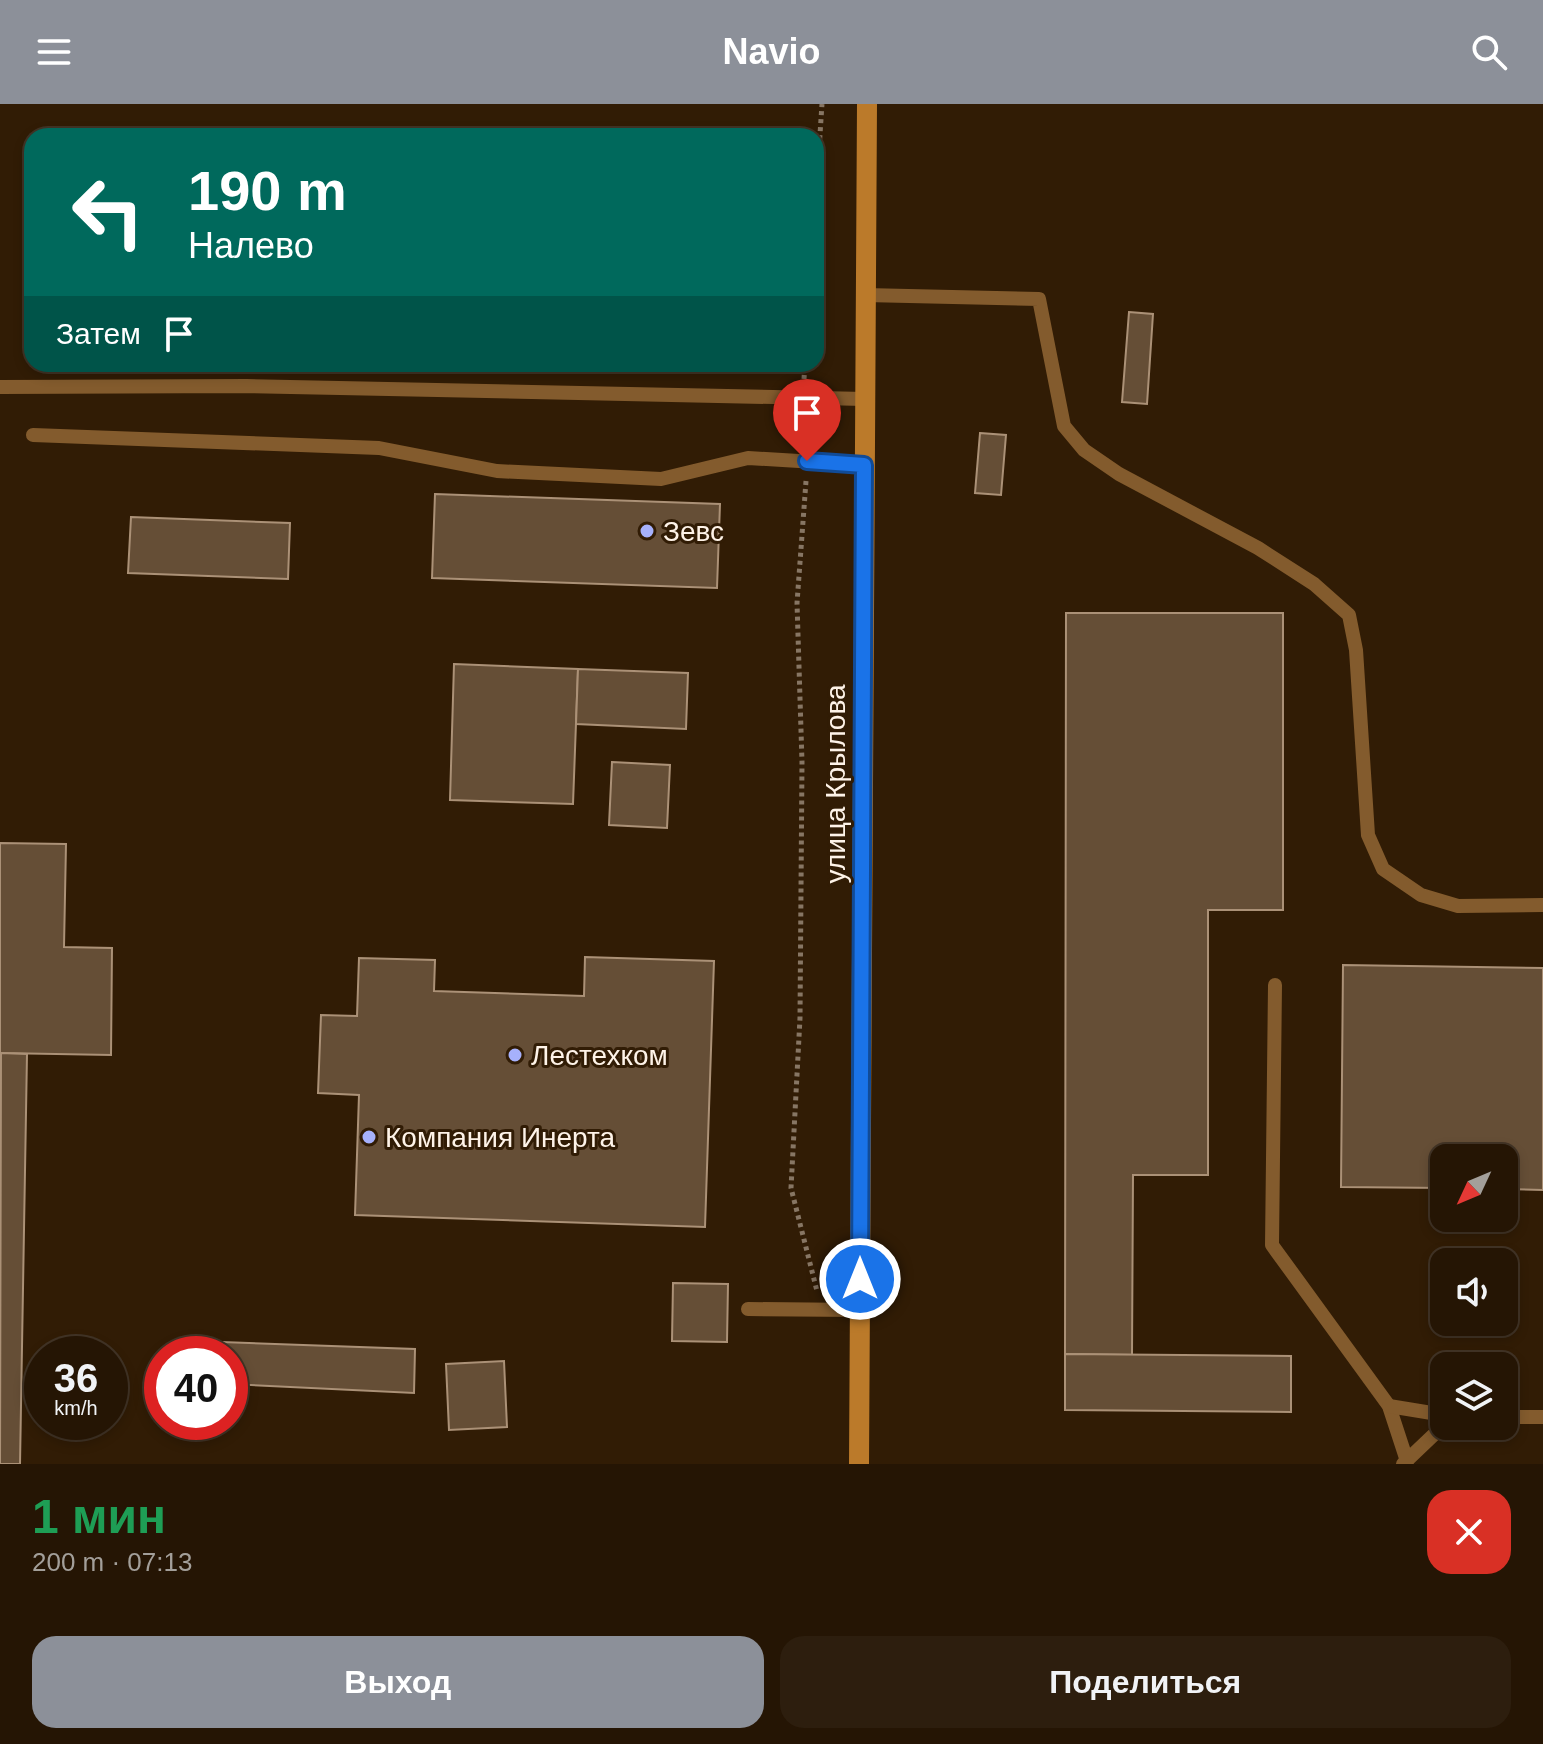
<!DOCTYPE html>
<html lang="ru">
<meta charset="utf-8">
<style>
body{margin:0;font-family:Helvetica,sans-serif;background:#2d1e0e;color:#f1f3f6;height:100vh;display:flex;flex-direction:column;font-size:30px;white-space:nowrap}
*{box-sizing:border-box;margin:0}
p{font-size:26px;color:#a39f9a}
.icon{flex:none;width:44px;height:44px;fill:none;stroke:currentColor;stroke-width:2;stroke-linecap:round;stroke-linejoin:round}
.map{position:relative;height:1360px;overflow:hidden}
.details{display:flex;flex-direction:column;background:#251504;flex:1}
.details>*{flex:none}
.hud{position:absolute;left:24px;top:24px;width:800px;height:244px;border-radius:24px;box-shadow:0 4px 12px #0003,0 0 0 2px #423426;background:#00695c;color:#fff;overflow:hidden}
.needle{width:52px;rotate:226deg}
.fabs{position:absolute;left:1430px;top:1040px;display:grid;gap:16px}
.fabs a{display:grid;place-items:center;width:88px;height:88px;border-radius:16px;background:#251504;box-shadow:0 4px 12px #0003,0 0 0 2px #423426;font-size:40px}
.speed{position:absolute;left:24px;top:1232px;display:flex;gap:16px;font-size:40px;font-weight:700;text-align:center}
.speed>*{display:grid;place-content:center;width:104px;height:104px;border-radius:50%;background:#251504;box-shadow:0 4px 12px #0003,0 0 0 2px #423426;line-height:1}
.speed small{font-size:20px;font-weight:400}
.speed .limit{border:12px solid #d22;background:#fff;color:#111}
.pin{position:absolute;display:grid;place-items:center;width:68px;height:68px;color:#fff;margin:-82px -34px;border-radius:50% 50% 50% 0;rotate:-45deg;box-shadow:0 0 8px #0007}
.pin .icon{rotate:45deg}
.me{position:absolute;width:88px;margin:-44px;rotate:0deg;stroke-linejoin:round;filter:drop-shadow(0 0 6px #0008)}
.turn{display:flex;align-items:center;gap:28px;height:168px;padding:0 32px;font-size:36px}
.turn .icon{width:104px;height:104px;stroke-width:2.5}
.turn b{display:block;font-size:56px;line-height:68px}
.then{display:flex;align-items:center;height:76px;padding:0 32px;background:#0003;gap:16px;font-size:30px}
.round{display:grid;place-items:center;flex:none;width:84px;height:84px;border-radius:24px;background:#2d1e0e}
.summary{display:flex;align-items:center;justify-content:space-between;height:136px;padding:0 32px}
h1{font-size:48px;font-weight:600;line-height:60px;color:#1e9e55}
.cta{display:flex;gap:16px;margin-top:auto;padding:16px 32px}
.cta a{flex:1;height:92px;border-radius:24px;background:#8c9099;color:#fff;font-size:32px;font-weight:600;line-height:92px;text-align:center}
.cta a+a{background:#2d1e0e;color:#f1f3f6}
header{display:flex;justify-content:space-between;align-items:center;height:104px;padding:0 32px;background:#8c9099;color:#fff;font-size:36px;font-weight:600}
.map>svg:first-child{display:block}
.building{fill:#654e36;stroke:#ab9177;stroke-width:2}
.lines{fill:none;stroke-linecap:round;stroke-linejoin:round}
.path{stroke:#877664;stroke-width:5;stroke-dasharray:4 4;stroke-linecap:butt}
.lane{stroke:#835b2d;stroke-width:14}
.secondary{stroke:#bb7a2a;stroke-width:20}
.route-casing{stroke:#114b97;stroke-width:20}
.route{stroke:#1a73e8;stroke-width:14}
.poi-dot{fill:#a6b1fc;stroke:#311c05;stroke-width:3}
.labels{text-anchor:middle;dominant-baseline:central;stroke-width:6;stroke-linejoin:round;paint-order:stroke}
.poi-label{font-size:28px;fill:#fef3e8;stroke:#311c05;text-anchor:start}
.street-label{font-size:28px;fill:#fef3e8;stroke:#311c05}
</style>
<header><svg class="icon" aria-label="menu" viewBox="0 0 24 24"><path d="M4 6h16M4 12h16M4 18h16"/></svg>Navio<svg class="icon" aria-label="search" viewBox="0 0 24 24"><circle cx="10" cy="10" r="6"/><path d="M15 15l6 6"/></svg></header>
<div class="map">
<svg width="1543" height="1360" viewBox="0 0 1543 1360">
<rect width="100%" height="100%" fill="#311c05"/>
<g class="building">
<polygon points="1129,208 1153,210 1147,300 1122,298"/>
<polygon points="980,329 1006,331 1001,391 975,389"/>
<polygon points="435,390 720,400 717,484 432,474"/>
<polygon points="131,413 290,419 288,475 128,469"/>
<polygon points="1066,509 1283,509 1283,806 1208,806 1208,1071 1133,1071 1132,1251 1065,1250"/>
<polygon points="454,560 578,565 573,700 450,696"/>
<polygon points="578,565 688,569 686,625 576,620"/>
<polygon points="612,658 670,661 667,724 609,721"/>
<polygon points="0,739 66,740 64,843 112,844 111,951 0,949"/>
<polygon points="585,853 714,857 705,1123 355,1111 359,991 318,989 321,911 357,912 359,854 435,856 434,887 584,892"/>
<polygon points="1343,861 1543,864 1543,1086 1504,1085 1504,1054 1444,1054 1444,1084 1341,1083"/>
<polygon points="1,949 27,950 20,1360 0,1360"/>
<polygon points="673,1179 728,1180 727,1238 672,1237"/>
<polygon points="194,1237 415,1245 414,1289 230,1280 230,1250 194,1250"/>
<polygon points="1065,1250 1291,1252 1291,1308 1065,1306"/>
<polygon points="504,1257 507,1323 449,1326 446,1260"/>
</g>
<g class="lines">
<g class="path">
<polyline points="816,91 822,0"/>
<polyline points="804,275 805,260"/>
<polyline points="805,313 806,339"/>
<polyline points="806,377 797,499 802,658 800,914 791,1084 817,1187"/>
</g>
<g class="lane">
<polyline points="865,191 1039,195 1064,322 1084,346 1119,370 1258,444 1314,480 1349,511 1356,546 1368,731 1383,765 1421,791 1458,802 1543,801"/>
<polyline points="0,283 247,282 865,295"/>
<polyline points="33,331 379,344 497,367 661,375 748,354 864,361"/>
<polyline points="1275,881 1272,1141 1389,1302 1407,1357"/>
<polyline points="748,1205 860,1206"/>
<polyline points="1389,1302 1444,1311"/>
<polyline points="1504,1313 1543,1313"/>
<polyline points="1403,1360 1444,1321"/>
</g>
<polyline class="secondary" points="859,1360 867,0"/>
</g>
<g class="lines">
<defs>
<polyline id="route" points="807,357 864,361 860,1175"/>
</defs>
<use href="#route" class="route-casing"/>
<use href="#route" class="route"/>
</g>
<g class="poi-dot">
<circle cx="647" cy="427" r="8"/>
<circle cx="515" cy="951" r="8"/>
<circle cx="369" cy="1033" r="8"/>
</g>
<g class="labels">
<g class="poi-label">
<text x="663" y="427">Зевс</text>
<text x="531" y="951">Лестехком</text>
<text x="385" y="1033">Компания Инерта</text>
</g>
<g class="street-label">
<text transform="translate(835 680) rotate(-90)">улица Крылова</text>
</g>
</g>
</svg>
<div class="fabs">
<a><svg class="needle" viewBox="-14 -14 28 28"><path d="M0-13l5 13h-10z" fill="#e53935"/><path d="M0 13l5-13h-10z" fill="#a39f9a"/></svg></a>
<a><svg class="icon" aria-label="sound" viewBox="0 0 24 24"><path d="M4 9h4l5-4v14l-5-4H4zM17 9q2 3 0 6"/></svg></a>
<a><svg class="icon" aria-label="layers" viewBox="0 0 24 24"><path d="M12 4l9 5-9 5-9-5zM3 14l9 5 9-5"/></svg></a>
</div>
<div class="speed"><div>36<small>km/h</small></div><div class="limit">40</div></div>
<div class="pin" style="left:807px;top:357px;background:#d93025"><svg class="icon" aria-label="arrive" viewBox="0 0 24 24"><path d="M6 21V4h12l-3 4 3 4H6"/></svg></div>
<svg class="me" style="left:860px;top:1175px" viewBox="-20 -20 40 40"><circle r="17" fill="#1a73e8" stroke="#fff" stroke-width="3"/><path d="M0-11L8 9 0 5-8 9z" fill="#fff"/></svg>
<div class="hud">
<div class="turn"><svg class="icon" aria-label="left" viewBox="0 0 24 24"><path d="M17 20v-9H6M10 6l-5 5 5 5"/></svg><div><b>190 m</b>Налево</div></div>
<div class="then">Затем<svg class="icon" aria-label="arrive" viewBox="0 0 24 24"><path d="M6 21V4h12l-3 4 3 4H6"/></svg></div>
</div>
</div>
<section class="details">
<div class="summary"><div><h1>1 мин</h1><p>200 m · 07:13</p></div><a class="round" style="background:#d93025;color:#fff"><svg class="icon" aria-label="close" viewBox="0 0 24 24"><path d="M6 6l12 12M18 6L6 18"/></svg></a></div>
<div class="cta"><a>Выход</a><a>Поделиться</a></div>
</section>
